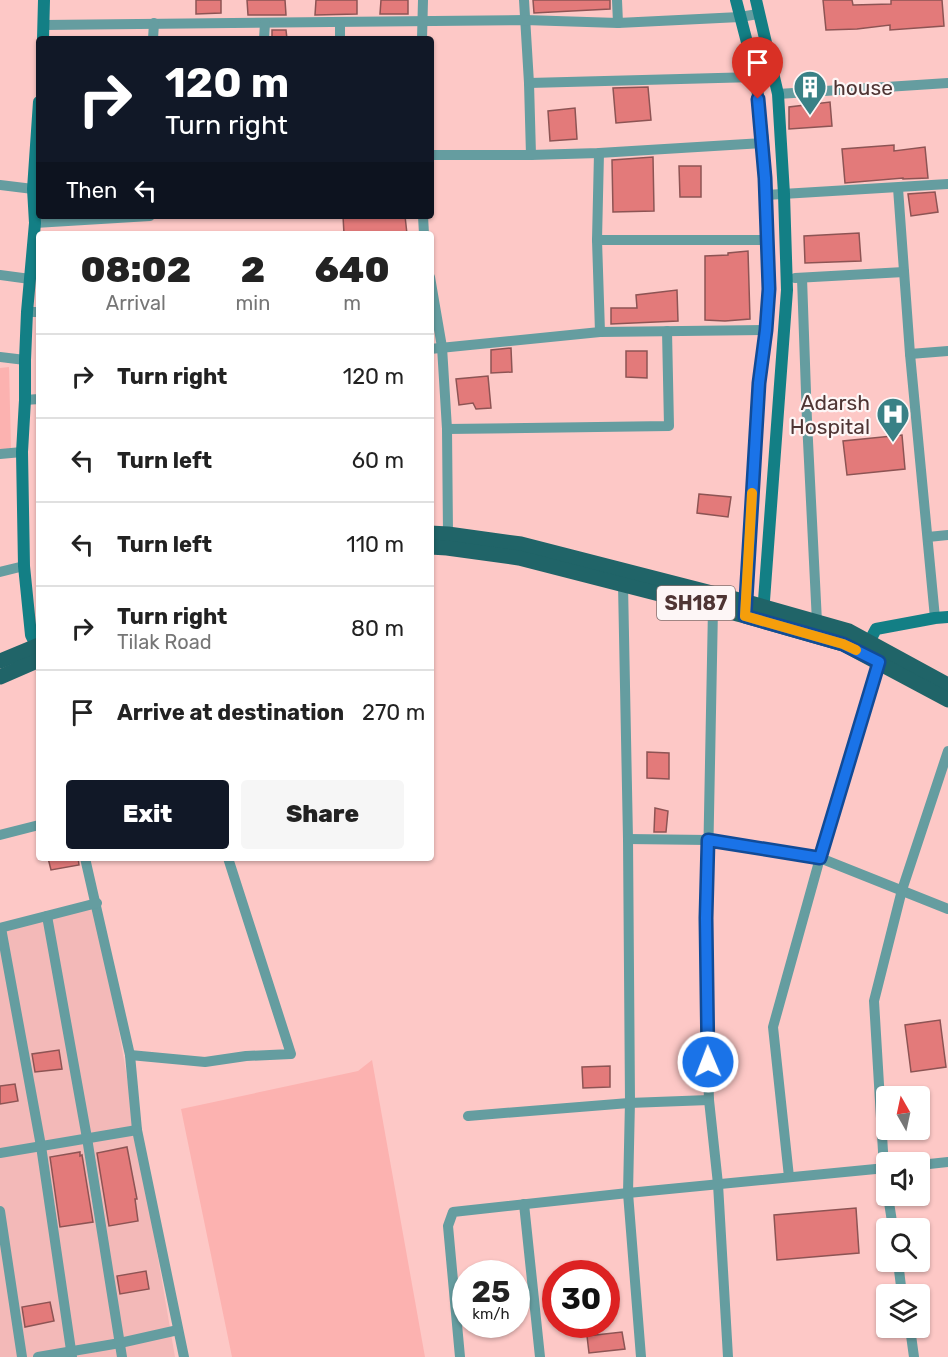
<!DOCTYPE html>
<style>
body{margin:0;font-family:Rubik,sans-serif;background:#f6f6f6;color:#222;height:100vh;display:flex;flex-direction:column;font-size:22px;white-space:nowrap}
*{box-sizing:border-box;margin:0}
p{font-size:20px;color:#767676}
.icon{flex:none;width:33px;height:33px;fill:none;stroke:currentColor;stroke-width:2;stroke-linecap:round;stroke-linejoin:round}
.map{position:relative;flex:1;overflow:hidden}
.panel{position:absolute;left:36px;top:231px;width:398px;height:630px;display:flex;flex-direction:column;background:#fff;border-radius:6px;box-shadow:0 2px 4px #0004}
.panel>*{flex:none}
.top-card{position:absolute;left:36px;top:36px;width:398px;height:183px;border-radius:6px;box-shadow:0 2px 4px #0004;background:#111827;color:#fff;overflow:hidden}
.needle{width:39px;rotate:351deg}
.fabs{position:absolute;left:876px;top:1086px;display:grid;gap:12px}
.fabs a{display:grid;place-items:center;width:54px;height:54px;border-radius:6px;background:#fff;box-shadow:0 2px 4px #0004;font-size:30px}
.speed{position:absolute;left:452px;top:1260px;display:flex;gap:12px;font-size:30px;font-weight:700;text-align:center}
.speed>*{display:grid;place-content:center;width:78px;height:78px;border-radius:50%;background:#fff;box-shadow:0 2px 4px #0004;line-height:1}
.speed small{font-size:15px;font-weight:400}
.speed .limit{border:9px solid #d22;background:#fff;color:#111}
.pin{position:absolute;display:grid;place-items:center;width:51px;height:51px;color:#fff;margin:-62px -26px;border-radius:50% 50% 50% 0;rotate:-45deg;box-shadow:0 0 6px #0007}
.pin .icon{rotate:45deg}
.me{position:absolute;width:66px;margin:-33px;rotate:359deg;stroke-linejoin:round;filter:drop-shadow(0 0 4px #0008)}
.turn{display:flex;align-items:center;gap:21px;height:126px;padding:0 30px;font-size:27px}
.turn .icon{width:78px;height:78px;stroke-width:2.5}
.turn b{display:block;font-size:42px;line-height:51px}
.then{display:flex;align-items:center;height:57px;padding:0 30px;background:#0003;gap:12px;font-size:22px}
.eta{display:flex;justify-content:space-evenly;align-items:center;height:102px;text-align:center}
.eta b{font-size:36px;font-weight:800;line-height:42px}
.cta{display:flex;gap:12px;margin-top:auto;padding:12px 30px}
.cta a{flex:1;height:69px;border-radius:6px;background:#111827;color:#fff;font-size:24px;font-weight:800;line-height:69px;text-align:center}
.cta a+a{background:#f6f6f6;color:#222}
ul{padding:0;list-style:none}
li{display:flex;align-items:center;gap:18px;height:84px;padding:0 30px;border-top:2px solid #e0e0e0}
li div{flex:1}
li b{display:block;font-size:22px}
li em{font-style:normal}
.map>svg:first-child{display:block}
.built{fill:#f3b9b8}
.green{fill:#fcb2b0}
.building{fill:#e37a7a;stroke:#8d5454;stroke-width:1.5}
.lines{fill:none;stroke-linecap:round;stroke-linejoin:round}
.street{stroke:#659da0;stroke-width:10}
.secondary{stroke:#137f85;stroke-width:12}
.primary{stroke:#206468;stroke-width:15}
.route-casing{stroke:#114b97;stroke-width:15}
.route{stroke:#1a73e8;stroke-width:10}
.slow{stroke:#f59e0b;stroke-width:10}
.labels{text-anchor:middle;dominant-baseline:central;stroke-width:4.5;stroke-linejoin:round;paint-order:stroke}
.shield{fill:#fdf6f6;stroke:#836f6e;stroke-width:1.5}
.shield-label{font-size:20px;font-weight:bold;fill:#4f3534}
.poi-label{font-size:21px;fill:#4f3534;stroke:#fdf6f6;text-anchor:start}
</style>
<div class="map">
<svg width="948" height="1357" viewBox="0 0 948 1357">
<rect width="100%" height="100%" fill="#fdc8c6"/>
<polygon class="built" points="97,903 175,1357 0,1357 0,928"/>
<g class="green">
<polygon points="9,367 11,449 0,449 0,368"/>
<polygon points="372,1060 425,1357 232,1357 181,1109 358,1071"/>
</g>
<g class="building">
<polygon points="196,0 221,0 221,13 196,14"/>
<polygon points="247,0 285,0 286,15 248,15"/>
<polygon points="316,0 357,0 357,14 315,15"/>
<polygon points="381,0 408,0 408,14 380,14"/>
<polygon points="533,0 610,0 610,9 534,13"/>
<polygon points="823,0 852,0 853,5 891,4 891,0 942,0 944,26 890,30 890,25 857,29 826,30"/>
<polygon points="272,30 286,30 287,39 272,39"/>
<polygon points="648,87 651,120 616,123 613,88"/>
<polygon points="830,102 832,126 789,129 789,107"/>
<polygon points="575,108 577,139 550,141 548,111"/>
<polygon points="894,145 894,151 925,147 928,178 903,179 903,178 845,183 842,149"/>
<polygon points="653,157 654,211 613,212 612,160"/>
<polygon points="679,166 701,166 701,197 680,197"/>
<polygon points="935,192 938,212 911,216 908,194"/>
<polygon points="343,216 371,216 371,218 405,216 407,234 344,234"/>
<polygon points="859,233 861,261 805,263 804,236"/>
<polygon points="748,251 750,319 725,321 705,320 705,256 728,255 728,253"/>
<polygon points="677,290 678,321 611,324 611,308 637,308 636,295"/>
<polygon points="511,348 512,372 491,373 491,350"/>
<polygon points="626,351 647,351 647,378 626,377"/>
<polygon points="488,376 491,408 476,409 473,403 459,405 456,379"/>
<polygon points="902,435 905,469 847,475 843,441"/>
<polygon points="699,494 731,497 728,517 697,513"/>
<polygon points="647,752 669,753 669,779 647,778"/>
<polygon points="655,808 668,811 666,832 654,832"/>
<polygon points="48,858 78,858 79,865 51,870"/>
<polygon points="940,1020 946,1067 911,1072 905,1025"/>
<polygon points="59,1050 62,1069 35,1072 32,1054"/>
<polygon points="610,1066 610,1087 583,1088 582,1067"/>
<polygon points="15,1084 18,1101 0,1104 0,1086"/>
<polygon points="127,1147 137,1199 135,1199 138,1221 109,1226 97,1153"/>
<polygon points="80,1152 80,1156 82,1155 93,1222 60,1227 50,1157"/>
<polygon points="856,1208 859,1253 777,1260 774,1215"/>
<polygon points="146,1271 149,1289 120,1294 117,1276"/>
<polygon points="50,1302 54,1321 25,1327 22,1307"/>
<polygon points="622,1332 625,1349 589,1353 587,1336"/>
</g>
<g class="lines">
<g class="street">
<polyline points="524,0 529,83 531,155"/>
<polyline points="617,0 618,23"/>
<polyline points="44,25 525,20 618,23 740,17 758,14"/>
<polyline points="153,39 154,23"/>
<polyline points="264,39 265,23"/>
<polyline points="340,39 340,23"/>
<polyline points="422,39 423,0"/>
<polyline points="529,83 756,77"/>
<polyline points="778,94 948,83"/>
<polyline points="599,153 597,240 600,332"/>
<polyline points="430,155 531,155 599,153 763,143"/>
<polyline points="0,185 33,189"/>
<polyline points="898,188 910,354 935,618"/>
<polyline points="766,195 948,184"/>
<polyline points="423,216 424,234"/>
<polyline points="35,223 150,216"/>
<polyline points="597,240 767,240"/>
<polyline points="0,275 30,279"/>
<polyline points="430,277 442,347 447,429 448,534"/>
<polyline points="795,278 904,272"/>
<polyline points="802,278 807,421 817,622"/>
<polyline points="27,312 39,312"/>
<polyline points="430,349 600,332 766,330"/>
<polyline points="910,354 948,351"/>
<polyline points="0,357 25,360"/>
<polyline points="25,400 39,399"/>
<polyline points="447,429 669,426 667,331"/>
<polyline points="0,454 22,452"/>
<polyline points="928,537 948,535"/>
<polyline points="0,572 24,566"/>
<polyline points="623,584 628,839 630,1101 628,1193 641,1357"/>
<polyline points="713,608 707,918 707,1042 709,1100 718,1184 728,1357"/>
<polyline points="0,835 39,825"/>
<polyline points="628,839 708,840 820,858 948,909"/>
<polyline points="85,858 130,1055 137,1130 184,1357"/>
<polyline points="47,916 87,1138 122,1357"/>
<polyline points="0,928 97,903"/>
<polyline points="1,928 41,1146 72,1357"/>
<polyline points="130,1055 205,1062 246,1056 291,1054 228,858"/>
<polyline points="468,1116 629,1103 709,1100"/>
<polyline points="0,1153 137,1130"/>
<polyline points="920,1165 948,1162"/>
<polyline points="789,1177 773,1027 820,858 879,662"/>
<polyline points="886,1182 884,1168 874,1001 902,890 948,751"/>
<polyline points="888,1196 893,1228"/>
<polyline points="524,1204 540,1357"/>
<polyline points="0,1211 22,1357"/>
<polyline points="898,1262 902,1294"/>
<polyline points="910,1328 914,1357"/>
<polyline points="38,1357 120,1343 178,1330"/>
<polyline points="460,1357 448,1226 453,1212 628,1193 886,1168"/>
</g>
<g class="secondary">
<polyline points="736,0 756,77 763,143 769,289 766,330 759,383 746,610"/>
<polyline points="756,0 778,94 784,194 787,290 763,614"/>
<polyline points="43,39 44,0"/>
<polyline points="39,102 33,189 35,223 27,312 25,360 25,400 22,452 24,566 31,635 39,651"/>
<polyline points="866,648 876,629 935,618 948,617"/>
</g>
<g class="primary">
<polyline points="430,533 448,534 521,544 747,602 849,631 948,685"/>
<polyline points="430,547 447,548 519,558 745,616 843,644 948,700"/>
<polyline points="0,661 39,645"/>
<polyline points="0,677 39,660"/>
</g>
</g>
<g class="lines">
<defs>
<polyline id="route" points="708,1062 706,918 708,840 820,858 879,662 843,644 745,616 759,383 766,330 769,289 765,178 758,99"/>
</defs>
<use href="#route" class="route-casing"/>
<use href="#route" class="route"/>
<polyline class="slow" points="752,493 745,616 843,644 856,650"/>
</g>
<defs>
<symbol id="building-pin" viewBox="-11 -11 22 30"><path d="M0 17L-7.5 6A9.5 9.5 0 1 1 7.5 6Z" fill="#398186" stroke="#fdf6f6"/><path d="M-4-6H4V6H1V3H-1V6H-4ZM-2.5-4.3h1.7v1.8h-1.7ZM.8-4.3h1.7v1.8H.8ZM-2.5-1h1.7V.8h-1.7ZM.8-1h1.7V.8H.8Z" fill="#fff"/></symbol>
<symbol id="hospital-pin" viewBox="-11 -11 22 30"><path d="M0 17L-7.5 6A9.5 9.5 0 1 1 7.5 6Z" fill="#398186" stroke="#fdf6f6"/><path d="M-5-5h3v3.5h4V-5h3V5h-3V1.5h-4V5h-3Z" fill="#fff"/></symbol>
</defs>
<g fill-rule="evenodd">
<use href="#building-pin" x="791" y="68" width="38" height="52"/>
<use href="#hospital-pin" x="874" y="395" width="38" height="52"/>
</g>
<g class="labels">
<rect class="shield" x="657" y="586" width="78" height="34" rx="4.5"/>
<g class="shield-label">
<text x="696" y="603">SH187</text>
</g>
<g class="poi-label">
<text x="833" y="87">house</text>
<text x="870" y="402" text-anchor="end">Adarsh<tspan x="870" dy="24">Hospital</tspan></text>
</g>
</g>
</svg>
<div class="fabs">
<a><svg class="needle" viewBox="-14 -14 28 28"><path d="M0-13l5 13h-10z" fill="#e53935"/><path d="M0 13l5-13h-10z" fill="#767676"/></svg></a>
<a><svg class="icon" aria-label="sound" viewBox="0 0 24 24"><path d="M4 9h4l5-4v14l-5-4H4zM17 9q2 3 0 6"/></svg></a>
<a><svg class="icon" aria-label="search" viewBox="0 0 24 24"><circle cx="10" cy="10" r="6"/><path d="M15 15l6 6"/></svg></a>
<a><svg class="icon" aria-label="layers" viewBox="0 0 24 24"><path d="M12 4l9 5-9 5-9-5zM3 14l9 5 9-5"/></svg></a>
</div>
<div class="speed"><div>25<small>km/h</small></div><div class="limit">30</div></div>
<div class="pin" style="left:758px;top:99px;background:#d93025"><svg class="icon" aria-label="arrive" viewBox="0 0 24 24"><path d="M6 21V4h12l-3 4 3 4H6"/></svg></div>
<svg class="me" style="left:708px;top:1062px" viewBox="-20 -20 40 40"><circle r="17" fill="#1a73e8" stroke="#fff" stroke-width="3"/><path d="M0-11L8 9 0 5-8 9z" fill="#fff"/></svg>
<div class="top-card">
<div class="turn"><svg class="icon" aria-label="right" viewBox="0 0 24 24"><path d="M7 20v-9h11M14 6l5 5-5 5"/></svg><div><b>120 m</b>Turn right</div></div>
<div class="then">Then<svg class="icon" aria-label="left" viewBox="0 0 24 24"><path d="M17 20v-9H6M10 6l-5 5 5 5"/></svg></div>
</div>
<section class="panel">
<div class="eta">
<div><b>08:02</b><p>Arrival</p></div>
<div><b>2</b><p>min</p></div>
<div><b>640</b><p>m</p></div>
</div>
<ul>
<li><svg class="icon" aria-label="right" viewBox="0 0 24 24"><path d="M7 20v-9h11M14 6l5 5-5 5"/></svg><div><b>Turn right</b></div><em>120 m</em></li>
<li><svg class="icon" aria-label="left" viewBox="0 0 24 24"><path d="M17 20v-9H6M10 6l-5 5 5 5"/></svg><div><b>Turn left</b></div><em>60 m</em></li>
<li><svg class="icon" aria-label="left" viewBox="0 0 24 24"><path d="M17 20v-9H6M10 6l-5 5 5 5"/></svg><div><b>Turn left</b></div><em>110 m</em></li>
<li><svg class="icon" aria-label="right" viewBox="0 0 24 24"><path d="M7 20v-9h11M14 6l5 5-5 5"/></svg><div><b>Turn right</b><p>Tilak Road</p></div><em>80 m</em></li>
<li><svg class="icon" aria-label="arrive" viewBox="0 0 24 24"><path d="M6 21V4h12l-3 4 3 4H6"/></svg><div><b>Arrive at destination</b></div><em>270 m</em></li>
</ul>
<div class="cta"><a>Exit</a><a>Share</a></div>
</section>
</div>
